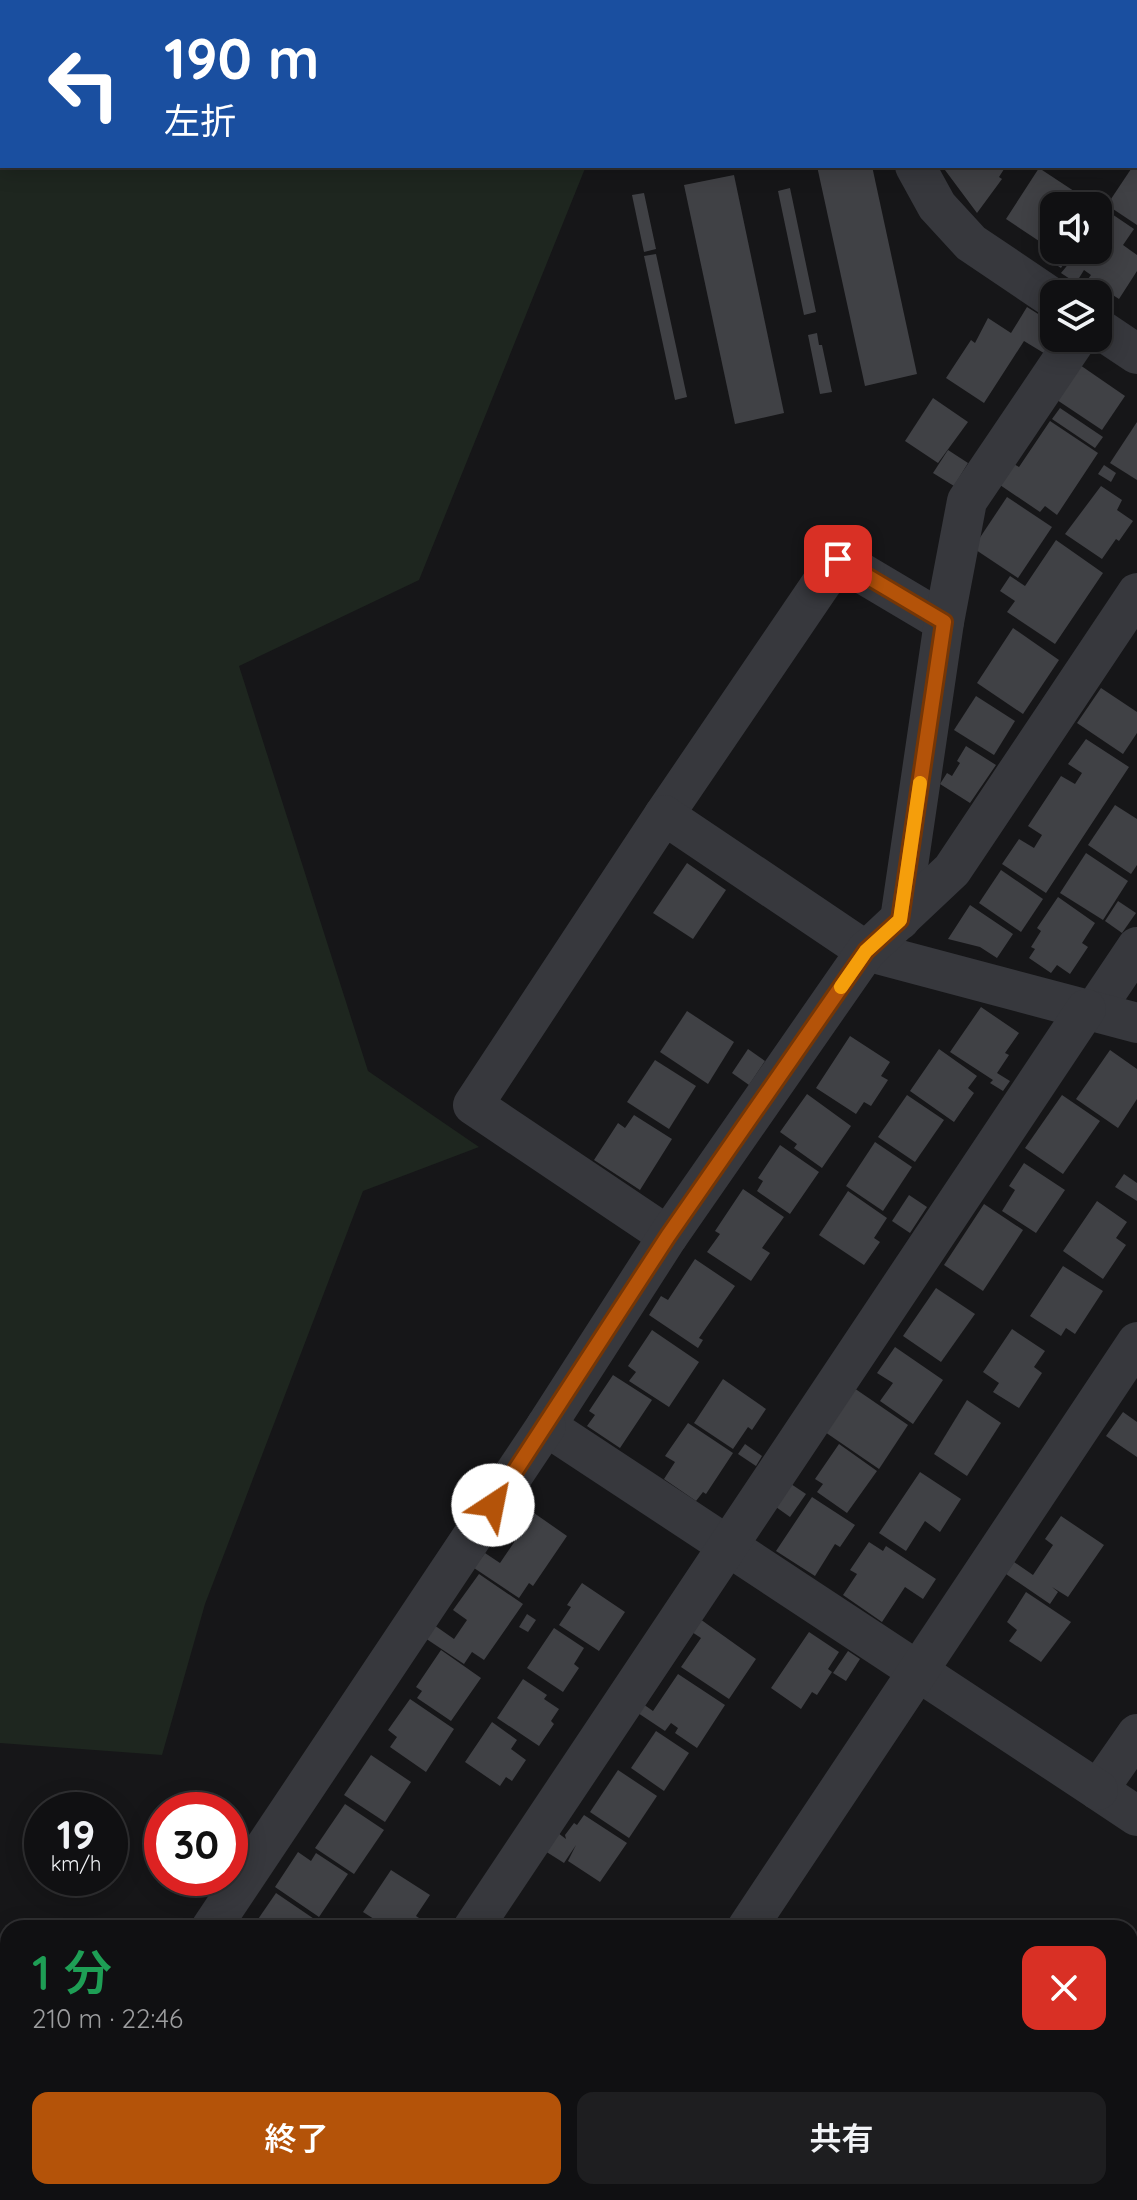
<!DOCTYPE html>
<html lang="ja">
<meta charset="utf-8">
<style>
body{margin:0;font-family:Quicksand,"Noto Sans JP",sans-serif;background:#1e1e20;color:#f1f3f6;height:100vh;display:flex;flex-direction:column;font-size:30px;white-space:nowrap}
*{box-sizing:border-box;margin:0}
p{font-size:26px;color:#9c9d9f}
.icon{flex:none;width:44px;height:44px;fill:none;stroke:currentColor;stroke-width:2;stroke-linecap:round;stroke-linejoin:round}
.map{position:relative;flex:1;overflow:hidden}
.sheet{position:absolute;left:0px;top:1920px;width:1138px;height:280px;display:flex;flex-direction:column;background:#101012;border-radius:24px 24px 0 0;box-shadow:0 4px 20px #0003,0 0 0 2px #303032}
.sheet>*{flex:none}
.guide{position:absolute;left:0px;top:0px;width:1138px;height:168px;box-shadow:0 4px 20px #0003,0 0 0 2px #303032;background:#1a4fa0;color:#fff;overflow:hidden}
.buttons{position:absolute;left:1040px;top:192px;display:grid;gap:16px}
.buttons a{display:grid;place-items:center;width:72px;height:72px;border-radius:16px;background:#101012;box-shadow:0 4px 20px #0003,0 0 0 2px #303032;font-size:40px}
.speed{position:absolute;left:24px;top:1792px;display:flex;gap:16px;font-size:40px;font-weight:700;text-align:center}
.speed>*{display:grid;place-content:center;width:104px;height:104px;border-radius:50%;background:#101012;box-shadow:0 4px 20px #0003,0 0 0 2px #303032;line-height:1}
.speed small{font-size:20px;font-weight:400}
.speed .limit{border:12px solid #d22;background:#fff;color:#111}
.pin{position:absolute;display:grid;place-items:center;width:68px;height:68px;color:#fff;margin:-34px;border-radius:16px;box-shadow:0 4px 12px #0006}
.me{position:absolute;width:88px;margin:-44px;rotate:34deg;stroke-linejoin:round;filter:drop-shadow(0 0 6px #0008)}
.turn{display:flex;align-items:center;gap:28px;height:168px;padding:0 32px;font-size:36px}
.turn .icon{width:104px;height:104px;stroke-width:2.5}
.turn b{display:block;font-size:56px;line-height:68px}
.round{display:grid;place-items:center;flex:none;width:84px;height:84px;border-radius:16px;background:#1e1e20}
.summary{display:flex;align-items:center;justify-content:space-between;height:136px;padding:0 32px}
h1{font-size:48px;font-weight:600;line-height:60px;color:#1e9e55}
.button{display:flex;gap:16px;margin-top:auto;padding:16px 32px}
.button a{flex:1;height:92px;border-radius:16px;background:#b45309;color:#fff;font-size:32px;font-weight:600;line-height:92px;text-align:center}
.button a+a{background:#1e1e20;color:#f1f3f6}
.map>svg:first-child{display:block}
.green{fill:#1e261f}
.building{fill:#404145}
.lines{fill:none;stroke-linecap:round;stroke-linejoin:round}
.street{stroke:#37383d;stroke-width:40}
.route-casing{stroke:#753606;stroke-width:20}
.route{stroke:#b45309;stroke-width:14}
.slow{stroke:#f59e0b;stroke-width:14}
</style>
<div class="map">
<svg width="1137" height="2200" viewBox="0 0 1137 2200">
<rect width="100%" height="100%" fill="#161618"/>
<polygon class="green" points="0,0 660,0 2,2 2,166 586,166 419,580 239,666 368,1071 479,1147 363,1191 205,1604 162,1755 0,1743"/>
<g class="building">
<polygon points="817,166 872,166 917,374 865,386"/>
<polygon points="942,166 1006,166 999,177 1002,179 977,213"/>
<polygon points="1133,166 1137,166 1137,225 1107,205"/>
<polygon points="1039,168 1086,199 1081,206 1054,206 1054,250 1073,250 1061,268 1046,258 1054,246 1050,244 1048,247 1006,219"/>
<polygon points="734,175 784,413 735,424 684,185"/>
<polygon points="790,188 816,312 804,315 778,191"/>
<polygon points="644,193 656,249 644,252 632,195"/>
<polygon points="1106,210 1134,229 1123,245 1137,255 1137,271 1119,299 1088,279 1091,275 1084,270 1076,283 1061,273 1080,250 1098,250 1098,222"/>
<polygon points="656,254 687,397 675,400 644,256"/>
<polygon points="1027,307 1054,324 1054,338 1047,355 1024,341 984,403 946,378 971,340 975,343 988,318 1011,333"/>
<polygon points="817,333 819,345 822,345 832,392 820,394 808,335"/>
<polygon points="1080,365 1125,396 1102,430 1057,400"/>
<polygon points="933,398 968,422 938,463 905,441"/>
<polygon points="1060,408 1103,437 1095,448 1052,419"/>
<polygon points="1050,421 1098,453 1057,515 1045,506 1040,512 1000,485 1014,464 1019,467"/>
<polygon points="1137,422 1137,480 1110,463"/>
<polygon points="948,450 968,463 954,486 933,473"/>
<polygon points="1104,465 1116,473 1111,482 1098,474"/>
<polygon points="1101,486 1122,500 1117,510 1133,521 1119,541 1116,539 1102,559 1065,534"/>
<polygon points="1007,497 1052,527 1018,578 973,548"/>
<polygon points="1056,540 1103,573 1055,644 1007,612 1015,601 1000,591 1010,576 1025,586"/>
<polygon points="1013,628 1059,660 1023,714 977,683"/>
<polygon points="1101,688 1137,712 1137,733 1123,754 1077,723"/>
<polygon points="976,696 1015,721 994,755 954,730"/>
<polygon points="1086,739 1129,767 1046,893 1002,864 1019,839 1034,848 1042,835 1028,826 1061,776 1075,784 1082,773 1068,764"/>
<polygon points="966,746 996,765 970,803 940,784 947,773 952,776 960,763 957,761"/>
<polygon points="1115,805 1137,819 1137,865 1131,874 1088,845"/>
<polygon points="1086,853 1128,881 1103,920 1060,893"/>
<polygon points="687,863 726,890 693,939 653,913"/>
<polygon points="1001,870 1043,899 1021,932 979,903"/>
<polygon points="1058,897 1095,923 1082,943 1088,947 1070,974 1057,965 1051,973 1029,958 1035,949 1031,947 1041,931 1037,928"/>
<polygon points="1118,901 1136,913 1122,933 1105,921"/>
<polygon points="970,905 1013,934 997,958 980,947 948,939"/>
<polygon points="981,1007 1019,1033 1005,1053 1009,1055 997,1073 1010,1081 1003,1091 990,1083 993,1080 950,1052"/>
<polygon points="687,1011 734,1042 708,1084 660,1052"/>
<polygon points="850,1036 890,1062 881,1076 888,1080 871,1106 864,1102 856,1114 816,1088"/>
<polygon points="748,1049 765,1061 749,1085 732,1073"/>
<polygon points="939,1049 977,1076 968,1088 974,1093 954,1122 910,1091"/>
<polygon points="1110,1050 1137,1069 1137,1099 1118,1128 1076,1099"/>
<polygon points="655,1060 696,1086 669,1129 627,1102"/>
<polygon points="807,1094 851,1126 822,1168 794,1148 797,1144 780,1132"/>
<polygon points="907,1095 944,1120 915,1162 878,1137"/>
<polygon points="1062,1095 1100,1121 1063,1174 1025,1148"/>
<polygon points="634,1115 672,1139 640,1190 594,1160 618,1123 625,1128"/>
<polygon points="875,1142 912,1167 883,1211 846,1186"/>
<polygon points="780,1145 819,1172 790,1214 757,1191 763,1181 758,1178"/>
<polygon points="1024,1163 1065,1190 1036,1233 1002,1211 1015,1190 1009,1186"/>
<polygon points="1124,1174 1137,1183 1137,1201 1115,1187"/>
<polygon points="743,1189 784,1217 762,1248 770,1253 751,1281 707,1252 720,1234 715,1231"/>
<polygon points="848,1191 887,1218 874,1238 880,1242 864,1265 819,1235"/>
<polygon points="909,1195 927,1207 910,1233 892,1221"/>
<polygon points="1097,1201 1127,1222 1116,1238 1126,1245 1103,1279 1063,1251"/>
<polygon points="984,1204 1023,1230 983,1291 944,1265"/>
<polygon points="695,1259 735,1286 699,1338 703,1340 698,1348 649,1315 661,1296 668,1300"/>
<polygon points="1063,1266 1103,1291 1075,1334 1066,1328 1061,1336 1030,1316"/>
<polygon points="936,1288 975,1314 941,1362 903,1336"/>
<polygon points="1012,1329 1045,1351 1034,1367 1042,1373 1019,1408 993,1392 999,1383 983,1372"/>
<polygon points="652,1330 699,1362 669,1407 629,1381 636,1372 628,1366"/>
<polygon points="895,1347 943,1380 913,1424 880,1401 893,1383 877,1373"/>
<polygon points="613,1375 652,1400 620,1448 587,1426 595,1415 589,1411"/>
<polygon points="723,1379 766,1409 752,1430 748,1427 733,1449 694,1423"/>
<polygon points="854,1388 908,1425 879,1469 825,1432"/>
<polygon points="967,1400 1001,1423 967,1476 934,1454"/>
<polygon points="1123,1412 1137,1422 1137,1457 1106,1436"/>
<polygon points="688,1423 733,1453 706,1494 703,1492 696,1501 664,1479 675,1462 665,1456"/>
<polygon points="745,1444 762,1456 756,1466 738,1454"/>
<polygon points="839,1444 877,1471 847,1513 817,1492 823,1484 815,1479"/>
<polygon points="920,1472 961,1499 940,1532 925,1521 906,1551 879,1533"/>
<polygon points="791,1484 806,1494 790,1517 776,1507"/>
<polygon points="812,1497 855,1525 840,1547 835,1544 815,1576 776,1551"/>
<polygon points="534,1513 567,1536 533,1586 529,1583 519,1598 474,1568 485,1553 500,1563"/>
<polygon points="1061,1516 1104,1545 1068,1597 1052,1587 1058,1592 1050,1604 1006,1574 1014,1562 1033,1575 1053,1545 1045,1539"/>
<polygon points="869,1542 883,1551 886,1546 936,1579 923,1599 905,1587 882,1622 843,1595 857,1574 850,1570"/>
<polygon points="479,1574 523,1604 484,1660 472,1652 464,1664 425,1638 434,1625 454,1639 467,1620 453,1610"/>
<polygon points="582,1583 625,1612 599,1651 559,1625 571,1607 567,1605"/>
<polygon points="1026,1592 1071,1622 1041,1662 1009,1641 1017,1630 1007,1622"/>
<polygon points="527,1614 536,1620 528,1632 519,1627"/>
<polygon points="700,1619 756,1659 729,1699 681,1667 701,1638 692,1632"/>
<polygon points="554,1628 584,1648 574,1664 579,1668 563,1692 527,1668"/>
<polygon points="809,1632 839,1652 828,1669 832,1672 817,1695 812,1692 801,1709 771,1688"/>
<polygon points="441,1650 481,1678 451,1721 417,1698 422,1691 416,1687"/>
<polygon points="848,1651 860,1659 846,1681 833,1673"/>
<polygon points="678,1674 725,1705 697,1748 675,1733 678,1728 671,1723 665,1731 638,1713 643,1704 653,1711"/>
<polygon points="523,1679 547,1695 544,1699 559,1709 551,1721 554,1724 539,1746 497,1718"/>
<polygon points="410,1699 454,1729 426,1772 390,1747 397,1737 388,1730"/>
<polygon points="492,1722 517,1740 511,1749 526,1760 512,1781 506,1777 500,1786 465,1762"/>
<polygon points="656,1731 689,1753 664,1791 631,1768"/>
<polygon points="371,1755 411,1782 385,1822 344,1795"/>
<polygon points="618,1770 657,1796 629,1838 590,1812"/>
<polygon points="345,1804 384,1830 354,1874 315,1848"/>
<polygon points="584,1815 627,1843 600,1882 568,1861 576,1845 564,1863 545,1851 558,1833 566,1839 565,1835 574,1823 577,1825"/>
<polygon points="298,1852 311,1861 316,1853 348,1874 319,1917 275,1887"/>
<polygon points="391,1870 430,1895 416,1916 422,1920 417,1928 388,1928 363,1912"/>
<polygon points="276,1893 323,1925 321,1928 252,1928"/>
<polygon points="331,2192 381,2192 379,2195 382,2197 380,2200 325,2200"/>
<polygon points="456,2192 490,2192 484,2200 468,2200"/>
</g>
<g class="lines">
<g class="street">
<polyline points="903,2 904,0"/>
<polyline points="1136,14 1137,13"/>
<polyline points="1136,107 1137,108"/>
<polyline points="915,166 937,206 971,243 1054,299"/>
<polyline points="1098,328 1137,354"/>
<polyline points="664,815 838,559 944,622"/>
<polyline points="900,920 944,622 967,501 1077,338"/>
<polyline points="1094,1011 1137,947"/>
<polyline points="668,1236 473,1105 664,815 866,951 1137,1023"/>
<polyline points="1137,1734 1098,1790 1137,1816"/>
<polyline points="1098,1790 546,1426 668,1236 866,951 952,870 1137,593"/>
<polyline points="211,1928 546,1426"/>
<polyline points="473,1928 1086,1009"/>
<polyline points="747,1928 1137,1342"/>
<polyline points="0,2129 8,2134"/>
<polyline points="94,2192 106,2200"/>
<polyline points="30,2200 35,2192"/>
<polyline points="292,2200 298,2192"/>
<polyline points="564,2200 569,2192"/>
</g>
</g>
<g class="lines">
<defs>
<polyline id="route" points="493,1505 668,1236 866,951 900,920 944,622 838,559"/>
</defs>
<use href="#route" class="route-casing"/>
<use href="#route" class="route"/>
<polyline class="slow" points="841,987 866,951 900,920 920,783"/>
</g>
</svg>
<div class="buttons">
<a><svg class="icon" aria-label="sound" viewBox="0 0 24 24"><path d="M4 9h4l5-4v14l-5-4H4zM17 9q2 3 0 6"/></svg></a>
<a><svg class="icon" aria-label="layers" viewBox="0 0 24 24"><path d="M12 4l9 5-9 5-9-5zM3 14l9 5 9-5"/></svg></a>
</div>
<div class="speed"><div>19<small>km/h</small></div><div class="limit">30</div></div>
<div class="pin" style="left:838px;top:559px;background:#d93025"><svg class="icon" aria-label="arrive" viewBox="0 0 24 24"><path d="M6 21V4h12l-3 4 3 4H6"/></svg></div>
<svg class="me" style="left:493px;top:1505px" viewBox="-20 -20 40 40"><circle r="19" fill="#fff"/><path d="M0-13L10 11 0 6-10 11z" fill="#b45309"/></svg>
<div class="guide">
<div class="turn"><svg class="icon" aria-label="left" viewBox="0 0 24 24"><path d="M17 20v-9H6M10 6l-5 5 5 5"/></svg><div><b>190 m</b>左折</div></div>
</div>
<section class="sheet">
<div class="summary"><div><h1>1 分</h1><p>210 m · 22:46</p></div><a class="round" style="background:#d93025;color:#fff"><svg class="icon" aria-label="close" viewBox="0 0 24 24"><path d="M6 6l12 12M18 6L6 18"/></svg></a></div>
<div class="button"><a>終了</a><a>共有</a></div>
</section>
</div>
